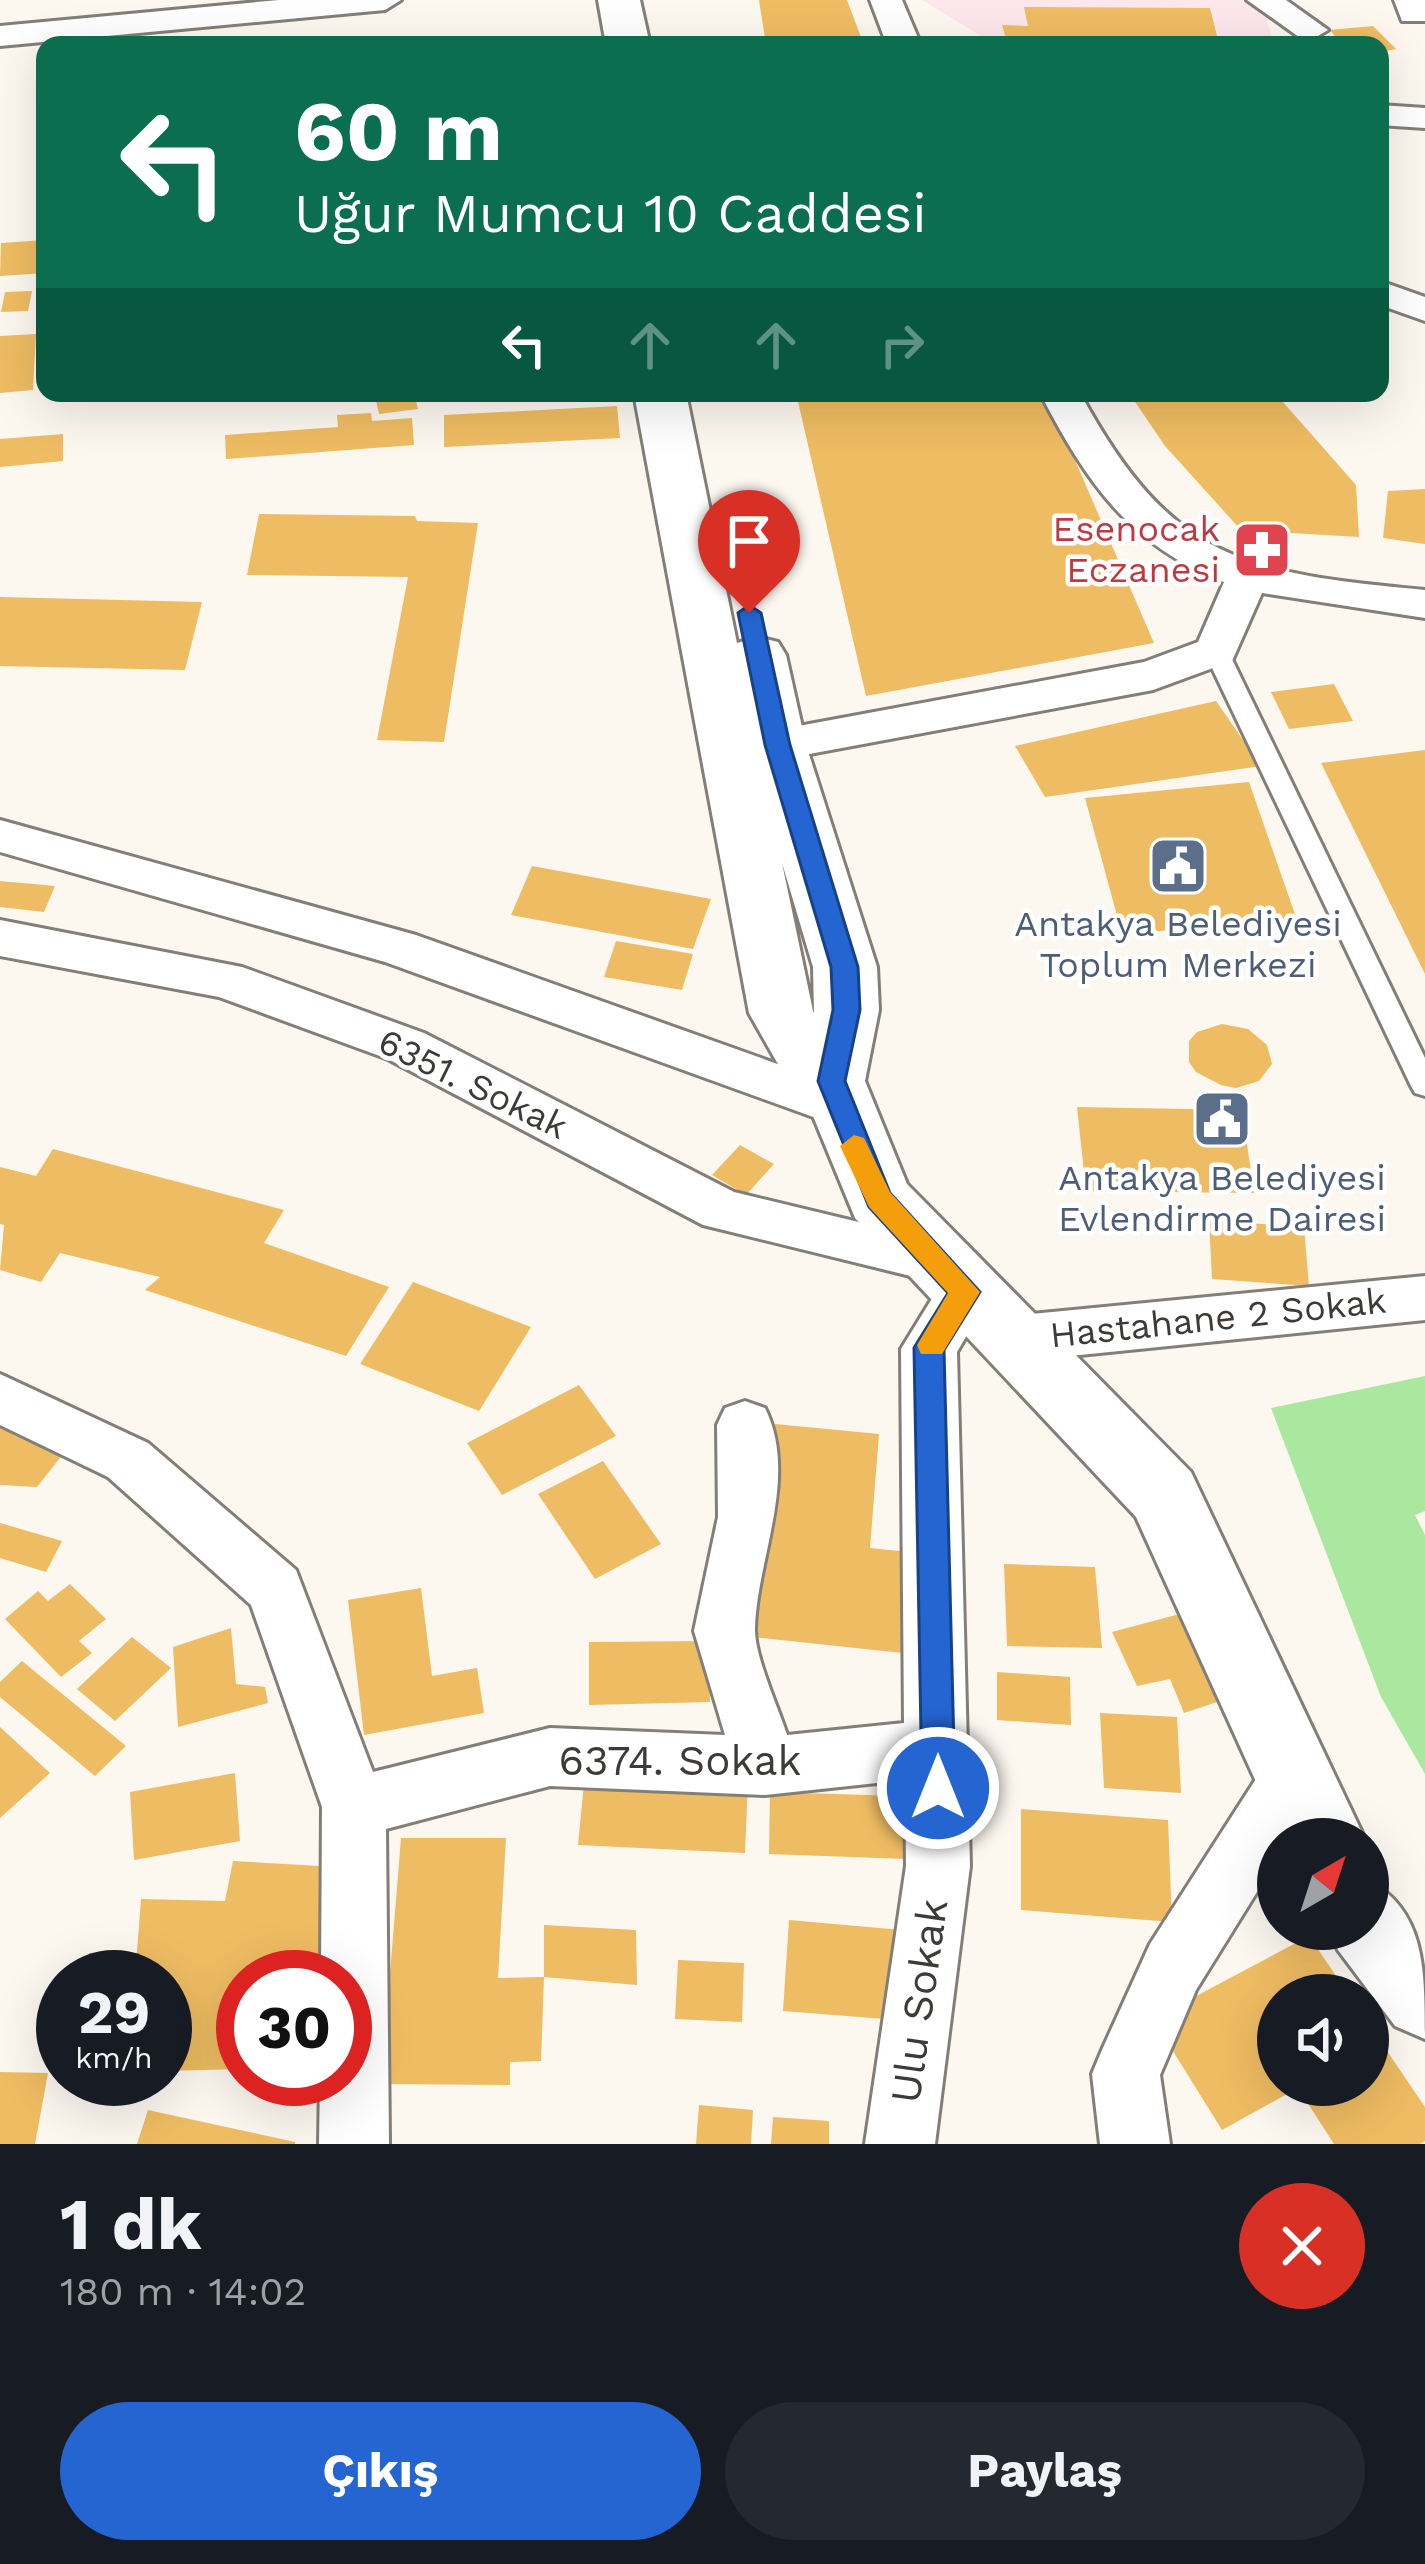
<!DOCTYPE html>
<html lang="tr">
<meta charset="utf-8">
<style>
body{margin:0;font-family:"Work Sans",sans-serif;background:#242831;color:#f1f3f6;height:100vh;display:flex;flex-direction:column;font-size:45px;white-space:nowrap}
*{box-sizing:border-box;margin:0}
p{font-size:39px;color:#9ea1a6}
.icon{flex:none;width:66px;height:66px;fill:none;stroke:currentColor;stroke-width:2;stroke-linecap:round;stroke-linejoin:round}
.map{position:relative;height:2144px;overflow:hidden}
.sheet{display:flex;flex-direction:column;background:#171b24;flex:1}
.sheet>*{flex:none}
.banner{position:absolute;left:36px;top:36px;width:1353px;height:366px;border-radius:24px;box-shadow:0 12px 48px #0002;background:#0b6e4f;color:#fff;overflow:hidden}
.needle{width:78px;rotate:39deg}
.fabs{position:absolute;left:1257px;top:1818px;display:grid;gap:24px}
.fabs a{display:grid;place-items:center;width:132px;height:132px;border-radius:50%;background:#171b24;box-shadow:0 12px 48px #0002;font-size:60px}
.speed{position:absolute;left:36px;top:1950px;display:flex;gap:24px;font-size:60px;font-weight:700;text-align:center}
.speed>*{display:grid;place-content:center;width:156px;height:156px;border-radius:50%;background:#171b24;box-shadow:0 12px 48px #0002;line-height:1}
.speed small{font-size:30px;font-weight:400}
.speed .limit{border:18px solid #d22;background:#fff;color:#111}
.pin{position:absolute;display:grid;place-items:center;width:102px;height:102px;color:#fff;margin:-123px -51px;border-radius:50% 50% 50% 0;rotate:-45deg;box-shadow:0 0 12px #0007}
.pin .icon{rotate:45deg}
.me{position:absolute;width:132px;margin:-66px;rotate:0deg;stroke-linejoin:round;filter:drop-shadow(0 0 9px #0008)}
.turn{display:flex;align-items:center;gap:42px;height:252px;padding:0 60px;font-size:54px}
.turn .icon{width:156px;height:156px;stroke-width:2.5}
.turn b{display:block;font-size:84px;line-height:102px}
.lanes{display:flex;align-items:center;height:114px;padding:0 60px;background:#0003;justify-content:center;gap:60px;direction:ltr}
.lanes .off{opacity:.35}
.round{display:grid;place-items:center;flex:none;width:126px;height:126px;border-radius:63px;background:#242831}
.overview{display:flex;align-items:center;justify-content:space-between;height:204px;padding:0 60px}
h1{font-size:72px;font-weight:700;line-height:90px}
.primary-button{display:flex;gap:24px;margin-top:auto;padding:24px 60px}
.primary-button a{flex:1;height:138px;border-radius:72px;background:#2465d2;color:#fff;font-size:48px;font-weight:700;line-height:138px;text-align:center}
.primary-button a+a{background:#242831;color:#f1f3f6}
.map>svg:first-child{display:block}
.education{fill:#fde7ec}
.green{fill:#a9e89e}
.building{fill:#eebc62}
.lines{fill:none;stroke-linecap:round;stroke-linejoin:round}
.service-casing{stroke:#837f78;stroke-width:6}
.minor-casing{stroke:#837f78;stroke-width:6}
.tertiary-casing{stroke:#837f78;stroke-width:6}
.service{fill:#fff;fill-rule:evenodd}
.minor{fill:#fff;fill-rule:evenodd}
.tertiary{fill:#fff;fill-rule:evenodd}
.route{fill:#2465d2;stroke:#174288;stroke-width:3}
.slow{fill:#f59e0b}
.labels{text-anchor:middle;dominant-baseline:central;stroke-width:9;stroke-linejoin:round;paint-order:stroke}
.health-label{font-size:36px;fill:#be3a42;stroke:#fff;text-anchor:end}
.service-label{font-size:36px;fill:#4e5e75;stroke:#fff}
.street-label{font-size:36px;fill:#3d3b38;stroke:#fff}
.near-street-label{font-size:42px;fill:#3d3b38;stroke:#fff}
</style>
<div class="map">
<svg width="1425" height="2144" viewBox="0 0 1425 2144">
<rect width="100%" height="100%" fill="#fcf7ef"/>
<polygon class="education" points="922,0 1241,0 1266,16 1274,45 996,45"/>
<polygon class="green" points="1425,1376 1425,1511 1415,1515 1425,1535 1425,1774 1381,1697 1271,1408"/>
<g class="building">
<polygon points="759,0 847,0 864,45 766,45"/>
<polygon points="1024,7 1210,8 1219,44 1006,39 1002,25 1028,26"/>
<polygon points="1373,26 1396,49 1380,52 1380,45 1342,45 1330,30"/>
<polygon points="45,240 45,273 0,276 1,243"/>
<polygon points="32,291 28,311 1,312 5,292"/>
<polygon points="36,334 33,390 0,393 0,336"/>
<polygon points="414,393 418,409 379,414 375,396"/>
<polygon points="796,393 1046,393 1154,643 866,696"/>
<polygon points="1129,393 1275,393 1356,485 1359,537 1241,530 1165,446"/>
<polygon points="617,406 620,438 444,447 444,415"/>
<polygon points="371,413 372,421 412,418 414,445 226,459 225,435 338,427 337,415"/>
<polygon points="63,434 63,461 0,467 0,439"/>
<polygon points="1425,489 1425,544 1383,538 1388,491"/>
<polygon points="259,514 415,516 417,521 478,523 444,742 377,740 408,577 247,575"/>
<polygon points="0,597 202,602 185,670 0,666"/>
<polygon points="1334,684 1353,721 1289,729 1271,692"/>
<polygon points="1216,701 1261,766 1045,797 1015,746"/>
<polygon points="1425,750 1425,974 1321,763"/>
<polygon points="1249,782 1297,920 1122,934 1085,798"/>
<polygon points="532,866 711,899 693,949 511,915"/>
<polygon points="0,881 55,886 44,912 0,907"/>
<polygon points="616,941 693,954 682,990 604,977"/>
<polygon points="1222,1024 1248,1029 1267,1045 1272,1064 1259,1081 1236,1088 1221,1085 1196,1072 1189,1062 1189,1041 1197,1032"/>
<polygon points="1077,1107 1242,1110 1254,1193 1086,1191"/>
<polygon points="740,1145 774,1164 746,1195 712,1175"/>
<polygon points="53,1149 284,1210 264,1243 389,1287 346,1356 145,1290 160,1277 60,1253 41,1282 0,1270 4,1225 0,1224 0,1167 36,1176"/>
<polygon points="1209,1220 1304,1227 1309,1286 1212,1279"/>
<polygon points="413,1282 531,1327 479,1411 360,1364"/>
<polygon points="579,1385 616,1436 502,1495 467,1443"/>
<polygon points="0,1416 71,1444 37,1487 0,1485"/>
<polygon points="775,1424 879,1434 870,1548 919,1553 912,1654 752,1637"/>
<polygon points="603,1461 661,1544 595,1579 538,1494"/>
<polygon points="0,1523 62,1541 46,1572 0,1558"/>
<polygon points="1004,1564 1095,1567 1102,1648 1007,1646"/>
<polygon points="70,1584 106,1619 79,1641 92,1653 61,1677 5,1619 38,1591 48,1601"/>
<polygon points="421,1588 432,1676 477,1668 484,1713 364,1735 348,1600"/>
<polygon points="1187,1612 1223,1700 1184,1713 1170,1679 1137,1686 1112,1632"/>
<polygon points="231,1628 236,1684 265,1687 268,1703 178,1727 173,1647"/>
<polygon points="132,1637 171,1668 115,1721 77,1689"/>
<polygon points="708,1641 710,1702 589,1705 589,1642"/>
<polygon points="22,1661 126,1746 95,1776 0,1697 0,1682"/>
<polygon points="997,1672 1070,1677 1071,1725 997,1720"/>
<polygon points="1100,1713 1177,1717 1181,1793 1104,1788"/>
<polygon points="0,1727 50,1773 0,1818"/>
<polygon points="235,1773 240,1841 134,1860 130,1792"/>
<polygon points="585,1773 748,1782 745,1853 578,1845"/>
<polygon points="770,1792 932,1797 934,1860 769,1854"/>
<polygon points="1021,1809 1168,1820 1172,1922 1021,1910"/>
<polygon points="401,1838 506,1838 498,1978 544,1977 541,2061 510,2062 510,2085 381,2084"/>
<polygon points="233,1861 337,1867 330,1977 243,1977 243,2069 165,2071 165,1977 135,1977 141,1899 225,1901"/>
<polygon points="789,1920 913,1931 911,2021 783,2011"/>
<polygon points="544,1925 636,1930 637,1985 544,1977"/>
<polygon points="1309,1936 1349,1995 1278,1995 1278,2085 1368,2085 1368,2023 1425,2107 1425,2141 1420,2144 1334,2144 1298,2088 1222,2130 1153,2019"/>
<polygon points="678,1960 744,1963 742,2022 675,2019"/>
<polygon points="0,2072 48,2073 35,2144 0,2144"/>
<polygon points="699,2105 753,2110 751,2144 696,2144"/>
<polygon points="148,2110 295,2142 295,2144 137,2144"/>
<polygon points="773,2117 829,2121 829,2144 771,2144"/>
</g>
<g class="lines">
<defs>
<polygon id="service" points="1216,643 1228,651 1425,1058 1425,1096 1415,1093 1411,1086 1204,651"/>
<g id="minor">
<polygon points="279,0 401,0 385,10 0,46 0,26"/>
<polygon points="870,0 902,0 921,45 887,45"/>
<polygon points="1247,0 1286,0 1328,30 1311,40 1299,37"/>
<polygon points="1394,0 1425,0 1425,21 1402,21"/>
<polygon points="1380,105 1425,108 1425,128 1380,125"/>
<polygon points="1380,281 1425,297 1425,321 1380,305"/>
<path d="M1040,393H1080C1171,561 1244,573 1425,590V618L1262,593L1232,661L1153,690L777,760L738,763L722,759L715,748L722,737L777,730L1144,662L1198,642L1224,582C1128,545 1086,481 1040,393Z"/>
<polygon points="0,820 416,935 859,1093 867,1107 859,1121 841,1127 385,962 0,852"/>
<path d="M0,920L242,967L424,1033L734,1192L954,1245L962,1260L955,1273L965,1270L984,1276L992,1292L957,1352L970,1866L935,2144H865L906,1866L905,1780L765,1795L550,1786L386,1829L389,2144H319L320,2079H345V1977H321L322,1807L251,1605L108,1477L0,1425V1374L148,1443L296,1570L373,1772L550,1728L725,1735L694,1631L718,1517L717,1425L725,1408L745,1401L765,1408C799,1477 757,1558 755,1628C754,1655 778,1707 787,1735L904,1723L901,1349L944,1279L935,1282L703,1225L388,1059L219,997L0,956Z"/>
<polygon points="1425,1276 1425,1320 1011,1362 991,1355 983,1339 991,1323 1011,1316"/>
<polygon points="1294,1746 1316,1754 1325,1775 1290,1839 1278,1839 1278,1858 1196,1990 1160,2075 1170,2144 1100,2144 1092,2074 1102,2050 1150,1944 1272,1754"/>
</g>
<g id="tertiary">
<polygon points="598,0 640,0 650,45 606,45"/>
<path d="M634,393H686L737,643L758,637L778,642L786,655L806,745L877,967L879,1010L865,1081L907,1184L1191,1472L1365,1839H1282L1136,1517L855,1218L804,1094L783,1073L749,1013ZM782,863L813,967L814,1013L813,1011Z"/>
<path d="M1368,1880C1425,1911 1425,1968 1425,2039L1395,2026L1338,1950L1329,1929H1368Z"/>
</g>
</defs>
<use href="#service" class="service-casing"/>
<use href="#minor" class="minor-casing"/>
<use href="#tertiary" class="tertiary-casing"/>
<use href="#service" class="service"/>
<use href="#minor" class="minor"/>
<use href="#tertiary" class="tertiary"/>
</g>
<polygon class="route" points="749,605 761,613 790,745 858,967 860,1010 845,1081 890,1193 980,1292 944,1350 955,1788 950,1799 938,1803 926,1799 922,1788 914,1348 948,1293 869,1207 818,1081 833,1010 831,967 765,745 738,613"/>
<polygon class="slow" points="854,1135 864,1138 890,1192 980,1292 942,1354 921,1354 917,1345 948,1293 869,1207 840,1146"/>
<defs>
<symbol id="pharmacy-square" viewBox="-11 -11 22 22"><rect x="-9" y="-9" width="18" height="18" rx="4" fill="#e0444e" stroke="#fff"/><path d="M-2-6h4v4h4v4h-4v4h-4v-4h-4v-4h4Z" fill="#fff"/></symbol>
<symbol id="civic-square" viewBox="-11 -11 22 22"><rect x="-9" y="-9" width="18" height="18" rx="4" fill="#5c6f8a" stroke="#fff"/><path d="M-.6-6.5H3V-4.5H.6V-3L4-1V1h2V6H-6V1h2V-1L-.6-3ZM-1.2 2.5V6h2.4V2.5Z" fill="#fff"/></symbol>
</defs>
<g fill-rule="evenodd">
<use href="#pharmacy-square" x="1229" y="517" width="66" height="66"/>
<use href="#civic-square" x="1145" y="833" width="66" height="66"/>
<use href="#civic-square" x="1189" y="1086" width="66" height="66"/>
</g>
<g class="labels">
<g class="health-label">
<text x="1220" y="529">Esenocak<tspan x="1220" dy="41">Eczanesi</tspan></text>
</g>
<g class="service-label">
<text x="1178" y="924">Antakya Belediyesi<tspan x="1178" dy="41">Toplum Merkezi</tspan></text>
<text x="1222" y="1178">Antakya Belediyesi<tspan x="1222" dy="41">Evlendirme Dairesi</tspan></text>
</g>
<g class="street-label">
<text transform="translate(473 1084) rotate(26)">6351. Sokak</text>
<text transform="translate(1218 1318) rotate(-6)">Hastahane 2 Sokak</text>
</g>
<g class="near-street-label">
<text x="680" y="1760">6374. Sokak</text>
<text transform="translate(919 2001) rotate(-82)">Ulu Sokak</text>
</g>
</g>
</svg>
<div class="fabs">
<a><svg class="needle" viewBox="-14 -14 28 28"><path d="M0-13l5 13h-10z" fill="#e53935"/><path d="M0 13l5-13h-10z" fill="#9ea1a6"/></svg></a>
<a><svg class="icon" aria-label="sound" viewBox="0 0 24 24"><path d="M4 9h4l5-4v14l-5-4H4zM17 9q2 3 0 6"/></svg></a>
</div>
<div class="speed"><div>29<small>km/h</small></div><div class="limit">30</div></div>
<div class="pin" style="left:749px;top:613px;background:#d93025"><svg class="icon" aria-label="arrive" viewBox="0 0 24 24"><path d="M6 21V4h12l-3 4 3 4H6"/></svg></div>
<svg class="me" style="left:938px;top:1788px" viewBox="-20 -20 40 40"><circle r="17" fill="#2465d2" stroke="#fff" stroke-width="3"/><path d="M0-11L8 9 0 5-8 9z" fill="#fff"/></svg>
<div class="banner">
<div class="turn"><svg class="icon" aria-label="left" viewBox="0 0 24 24"><path d="M17 20v-9H6M10 6l-5 5 5 5"/></svg><div><b>60 m</b>Uğur Mumcu 10 Caddesi</div></div>
<div class="lanes"><svg class="icon" aria-label="left" viewBox="0 0 24 24"><path d="M17 20v-9H6M10 6l-5 5 5 5"/></svg><svg class="icon off" aria-label="ahead" viewBox="0 0 24 24"><path d="M12 20V5M6 11l6-6 6 6"/></svg><svg class="icon off" aria-label="ahead" viewBox="0 0 24 24"><path d="M12 20V5M6 11l6-6 6 6"/></svg><svg class="icon off" aria-label="right" viewBox="0 0 24 24"><path d="M7 20v-9h11M14 6l5 5-5 5"/></svg></div>
</div>
</div>
<section class="sheet">
<div class="overview"><div><h1>1 dk</h1><p>180 m · 14:02</p></div><a class="round" style="background:#d93025;color:#fff"><svg class="icon" aria-label="close" viewBox="0 0 24 24"><path d="M6 6l12 12M18 6L6 18"/></svg></a></div>
<div class="primary-button"><a>Çıkış</a><a>Paylaş</a></div>
</section>
